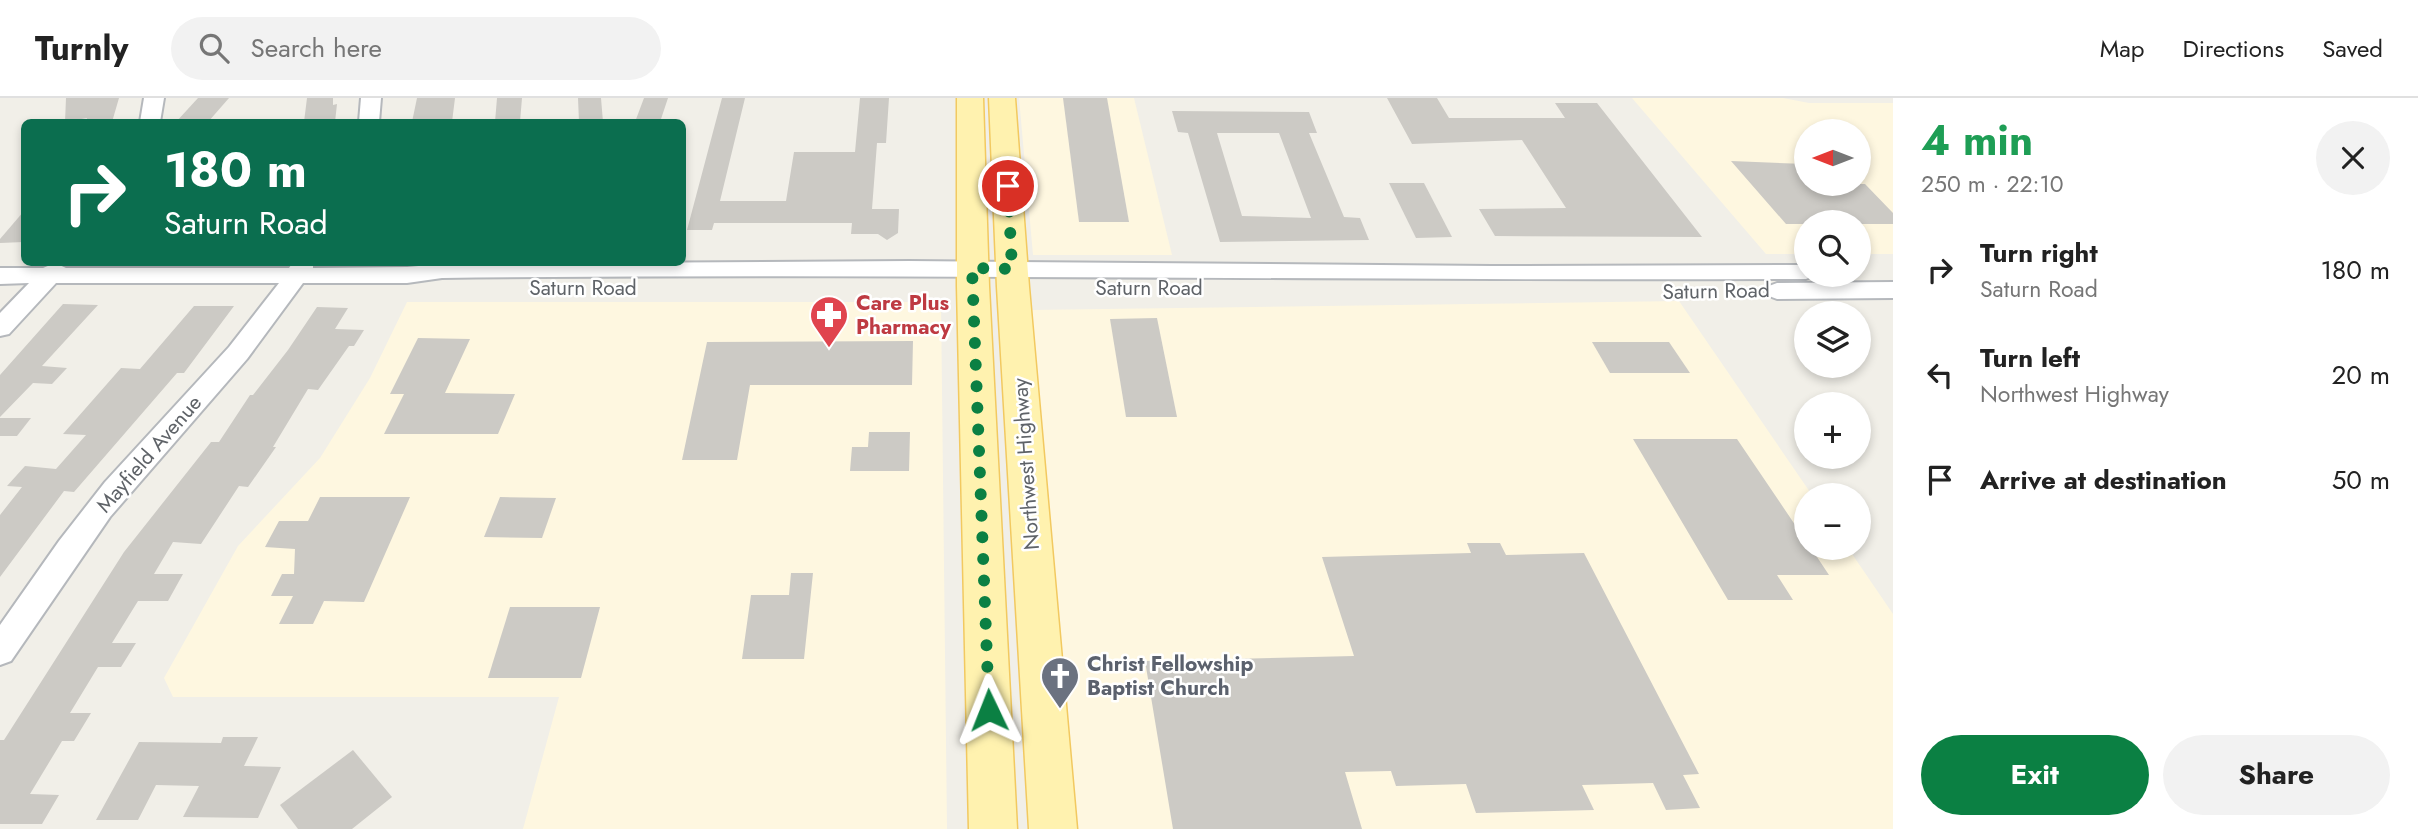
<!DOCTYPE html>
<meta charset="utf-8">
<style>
body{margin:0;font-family:Jost,sans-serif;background:#f2f2f2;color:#222;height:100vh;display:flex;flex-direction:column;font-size:26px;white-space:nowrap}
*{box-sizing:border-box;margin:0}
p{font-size:23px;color:#767676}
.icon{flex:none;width:38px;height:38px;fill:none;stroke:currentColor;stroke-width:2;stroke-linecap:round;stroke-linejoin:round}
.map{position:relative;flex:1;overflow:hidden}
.side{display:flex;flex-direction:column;background:#fff;width:525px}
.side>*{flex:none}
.hud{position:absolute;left:21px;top:21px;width:665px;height:147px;border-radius:10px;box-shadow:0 4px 10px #0003;background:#0b6e4f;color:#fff;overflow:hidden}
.needle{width:46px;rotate:270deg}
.fabs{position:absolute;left:1794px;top:21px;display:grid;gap:14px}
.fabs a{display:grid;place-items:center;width:77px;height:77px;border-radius:50%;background:#fff;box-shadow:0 4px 10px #0003;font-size:35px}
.pin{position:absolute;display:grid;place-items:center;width:60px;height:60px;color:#fff;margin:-30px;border:4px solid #fff;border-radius:50%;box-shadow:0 2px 7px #0007}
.me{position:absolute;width:77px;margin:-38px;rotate:358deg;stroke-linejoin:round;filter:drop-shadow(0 0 5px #0008)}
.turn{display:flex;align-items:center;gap:24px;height:147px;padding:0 28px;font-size:32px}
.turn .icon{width:91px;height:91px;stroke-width:2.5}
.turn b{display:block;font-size:49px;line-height:60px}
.round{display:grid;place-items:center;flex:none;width:74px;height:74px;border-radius:37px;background:#f2f2f2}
.overview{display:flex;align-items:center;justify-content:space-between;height:119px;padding:0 28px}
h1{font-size:42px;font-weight:700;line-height:52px;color:#1e9e55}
.action{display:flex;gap:14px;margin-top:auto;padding:14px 28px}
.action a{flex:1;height:80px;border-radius:42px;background:#0b8043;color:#fff;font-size:28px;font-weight:700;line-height:80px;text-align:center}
.action a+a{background:#f2f2f2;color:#222}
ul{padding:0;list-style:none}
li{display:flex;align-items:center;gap:21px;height:105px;padding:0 28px}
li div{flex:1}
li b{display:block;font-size:26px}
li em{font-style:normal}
header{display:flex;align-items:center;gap:42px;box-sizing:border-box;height:98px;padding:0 35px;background:#fff;border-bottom:2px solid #e0e0e0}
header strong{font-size:33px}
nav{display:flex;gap:38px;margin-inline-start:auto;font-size:24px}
.search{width:490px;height:63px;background:#f2f2f2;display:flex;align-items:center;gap:18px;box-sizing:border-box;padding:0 24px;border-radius:38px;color:#767676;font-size:26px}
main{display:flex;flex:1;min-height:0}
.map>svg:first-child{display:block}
.commercial{fill:#fef7e0;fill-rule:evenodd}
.building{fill:#cccac5;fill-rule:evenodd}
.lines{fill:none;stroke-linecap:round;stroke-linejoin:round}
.minor-casing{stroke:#b5b8bc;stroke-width:4}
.major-casing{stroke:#f2c960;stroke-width:3}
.minor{fill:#fff;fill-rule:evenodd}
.major{fill:#fff2af;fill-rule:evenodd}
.route{stroke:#0b8043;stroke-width:12;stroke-dasharray:0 21.6}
.labels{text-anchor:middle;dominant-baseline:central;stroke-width:5;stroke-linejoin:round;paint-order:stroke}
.street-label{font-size:21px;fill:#5f6368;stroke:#fff}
.health-label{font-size:21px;font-weight:bold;fill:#be3a42;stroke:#fff;text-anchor:start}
.worship-label{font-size:21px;font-weight:bold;fill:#5b616d;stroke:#fff;text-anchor:start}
</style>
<header>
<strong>Turnly</strong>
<div class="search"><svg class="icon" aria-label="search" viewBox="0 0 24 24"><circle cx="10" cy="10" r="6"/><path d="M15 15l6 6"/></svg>Search here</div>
<nav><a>Map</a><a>Directions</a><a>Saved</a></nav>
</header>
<main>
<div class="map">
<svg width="1893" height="731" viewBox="0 0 1893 731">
<rect width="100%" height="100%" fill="#f1efe8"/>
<g class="commercial">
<polygon points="1019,0 1134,0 1172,157 1033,157"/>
<path d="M1632,0H1783L1809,5H1893V156H1859L1858,124H1806V156H1766ZM1806,33H1858V86H1806Z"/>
<polygon points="1679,203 1812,397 1806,397 1806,450 1848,450 1893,516 1893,731 1076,731 1031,212"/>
<polygon points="407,204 941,204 947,731 523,731 559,599 173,599 164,580 238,448 320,360 370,280"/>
</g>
<g class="building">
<polygon points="66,0 119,0 112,24 86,24 87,20 65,24"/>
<polygon points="198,0 229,0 208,24 176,24"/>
<polygon points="307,0 333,0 333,7 337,6 335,24 304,24"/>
<polygon points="417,0 455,0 452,24 412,24"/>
<polygon points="497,0 522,0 520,24 495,24"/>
<polygon points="578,0 601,0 603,24 579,24"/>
<polygon points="644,0 668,0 660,24 635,24"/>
<polygon points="722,0 745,0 720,103 786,103 794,54 855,54 860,0 889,0 886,45 877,45 872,111 899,111 898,135 887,142 878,136 851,136 852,125 714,125 712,132 687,132"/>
<polygon points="1063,0 1107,0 1129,124 1079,124"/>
<polygon points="1387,0 1437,0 1449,20 1565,20 1555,5 1597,5 1702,139 1495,138 1479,111 1566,110 1522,42 1412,46"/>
<path d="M1172,13L1309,14L1317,35H1309L1344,119L1360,120L1369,142L1220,144L1188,35L1178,34ZM1217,35H1279L1311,120L1242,118Z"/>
<polygon points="1731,63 1806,66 1806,86 1865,86 1893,115 1893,126 1786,126"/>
<polygon points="1389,85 1424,85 1452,139 1416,140"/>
<polygon points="24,113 24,144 0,145 0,141"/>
<polygon points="63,206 98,207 42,268 67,270 52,286 33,285 0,319 0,277"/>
<polygon points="194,208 234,208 184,275 177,275 74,394 64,393 0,479 0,417 22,389 7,388 25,368 56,371 86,337 63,336 121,270 140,271"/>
<polygon points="317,209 348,210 335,231 364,232 354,248 349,248 318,292 308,291 273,349 276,349 248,389 239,388 201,446 173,444 154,476 183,476 168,503 138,503 112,545 136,545 121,569 98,569 70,615 91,615 74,643 62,643 30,696 59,697 42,726 0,726 0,642 4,642 124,454 211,344 219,344 250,297 253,297 288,252"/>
<polygon points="1157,220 1177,319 1126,319 1110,221"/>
<polygon points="418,240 470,241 445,295 515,296 498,336 384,336 404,296 390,296"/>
<polygon points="913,243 912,287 750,287 737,362 682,362 707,244"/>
<polygon points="1592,244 1669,244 1690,275 1610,275"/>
<polygon points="0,320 31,320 17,338 0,338"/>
<polygon points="869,334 910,334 909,373 850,373 852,349 868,349"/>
<polygon points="1633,341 1737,341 1806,443 1806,450 1811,450 1829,477 1777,477 1793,502 1728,502"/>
<polygon points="320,399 410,399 364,504 324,503 313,526 279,526 293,498 271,498 282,476 294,476 295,451 265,449 279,423 308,423"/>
<polygon points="500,399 556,400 542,440 484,439"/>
<polygon points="1467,445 1500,445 1506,457 1584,455 1699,676 1683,677 1700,710 1666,712 1653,685 1582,687 1594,712 1476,715 1466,686 1396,688 1391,673 1345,674 1362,731 1173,731 1145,563 1354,558 1322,459 1471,455"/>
<polygon points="791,475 813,475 804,561 742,561 751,497 789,497"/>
<polygon points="510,509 600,509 581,580 488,580"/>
<polygon points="223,639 258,639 244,668 281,669 258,720 183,719 199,688 156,687 138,722 96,722 139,644 221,645"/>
<polygon points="353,652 392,699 352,731 298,731 280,707"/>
</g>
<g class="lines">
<defs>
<g id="minor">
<polygon points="144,0 164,0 160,24 140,24"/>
<polygon points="361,0 381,0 379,24 359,24"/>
<path d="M909,163L1492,168L1806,167V177H1816L1806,181C1351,183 897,175 442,180L407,185H303L247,261L110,419L11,563L0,567V527L59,443L105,384L229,249L279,185H56L9,236L0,238V215L29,185L0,186V170H43L55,165L66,170H289L293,164H313V170L407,169L442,166Z"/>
<polygon points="1893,184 1893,200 1777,201 1769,198 1765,193 1769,188 1777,185"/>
</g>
<g id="major">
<polygon points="957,0 983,0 989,188 1017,731 969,731 957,188"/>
<polygon points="989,0 1015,0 1029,189 1077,731 1029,731 997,189"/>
</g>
</defs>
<use href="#minor" class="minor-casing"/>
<use href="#major" class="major-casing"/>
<use href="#minor" class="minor"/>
<use href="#major" class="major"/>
</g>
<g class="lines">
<polyline class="route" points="989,612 972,170 1012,171 1008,88"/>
</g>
<defs>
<symbol id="pharmacy-pin" viewBox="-11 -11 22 30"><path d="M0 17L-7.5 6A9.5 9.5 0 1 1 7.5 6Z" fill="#e0444e" stroke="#fff"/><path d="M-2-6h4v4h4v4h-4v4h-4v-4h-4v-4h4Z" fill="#fff"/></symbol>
<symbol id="church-pin" viewBox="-11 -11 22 30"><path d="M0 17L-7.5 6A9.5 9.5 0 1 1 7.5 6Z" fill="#6b7280" stroke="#fff"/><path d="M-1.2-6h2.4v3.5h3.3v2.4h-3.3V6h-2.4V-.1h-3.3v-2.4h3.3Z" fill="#fff"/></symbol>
</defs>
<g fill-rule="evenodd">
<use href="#pharmacy-pin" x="807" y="195" width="44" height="60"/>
<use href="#church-pin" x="1038" y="556" width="44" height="60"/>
</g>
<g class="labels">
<g class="street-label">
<text x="583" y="190">Saturn Road</text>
<text x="1149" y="190">Saturn Road</text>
<text transform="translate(1716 193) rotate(-1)">Saturn Road</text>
<text transform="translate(149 356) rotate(-49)">Mayfield Avenue</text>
<text transform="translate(1026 366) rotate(-94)">Northwest Highway</text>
</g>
<g class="health-label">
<text x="856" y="205">Care Plus<tspan x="856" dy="24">Pharmacy</tspan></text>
</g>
<g class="worship-label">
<text x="1087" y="566">Christ Fellowship<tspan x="1087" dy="24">Baptist Church</tspan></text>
</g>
</g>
</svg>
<div class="fabs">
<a><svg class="needle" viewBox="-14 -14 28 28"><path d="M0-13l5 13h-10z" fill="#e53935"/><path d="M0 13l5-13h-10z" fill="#767676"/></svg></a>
<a><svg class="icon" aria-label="search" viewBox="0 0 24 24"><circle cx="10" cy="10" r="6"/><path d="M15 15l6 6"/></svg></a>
<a><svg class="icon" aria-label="layers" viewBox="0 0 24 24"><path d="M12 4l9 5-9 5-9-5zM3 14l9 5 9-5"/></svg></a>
<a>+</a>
<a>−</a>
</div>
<div class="pin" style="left:1008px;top:88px;background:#d93025"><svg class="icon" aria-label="arrive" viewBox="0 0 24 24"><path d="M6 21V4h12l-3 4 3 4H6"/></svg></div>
<svg class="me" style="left:989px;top:612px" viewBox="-20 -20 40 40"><path d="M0-17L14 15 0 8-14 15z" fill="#0b8043" stroke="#fff" stroke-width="4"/></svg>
<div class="hud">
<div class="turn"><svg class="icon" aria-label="right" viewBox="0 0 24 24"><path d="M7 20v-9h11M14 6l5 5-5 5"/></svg><div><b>180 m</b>Saturn Road</div></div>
</div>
</div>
<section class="side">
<div class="overview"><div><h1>4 min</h1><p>250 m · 22:10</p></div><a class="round"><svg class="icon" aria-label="close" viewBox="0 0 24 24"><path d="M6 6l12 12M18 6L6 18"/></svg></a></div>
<ul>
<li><svg class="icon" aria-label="right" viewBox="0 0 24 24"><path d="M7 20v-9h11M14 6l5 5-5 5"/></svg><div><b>Turn right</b><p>Saturn Road</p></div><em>180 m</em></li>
<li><svg class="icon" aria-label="left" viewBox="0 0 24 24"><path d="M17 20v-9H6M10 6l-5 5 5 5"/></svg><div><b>Turn left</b><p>Northwest Highway</p></div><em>20 m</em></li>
<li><svg class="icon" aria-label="arrive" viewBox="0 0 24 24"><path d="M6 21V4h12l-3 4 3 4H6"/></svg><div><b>Arrive at destination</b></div><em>50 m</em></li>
</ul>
<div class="action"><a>Exit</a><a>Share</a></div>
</section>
</main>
